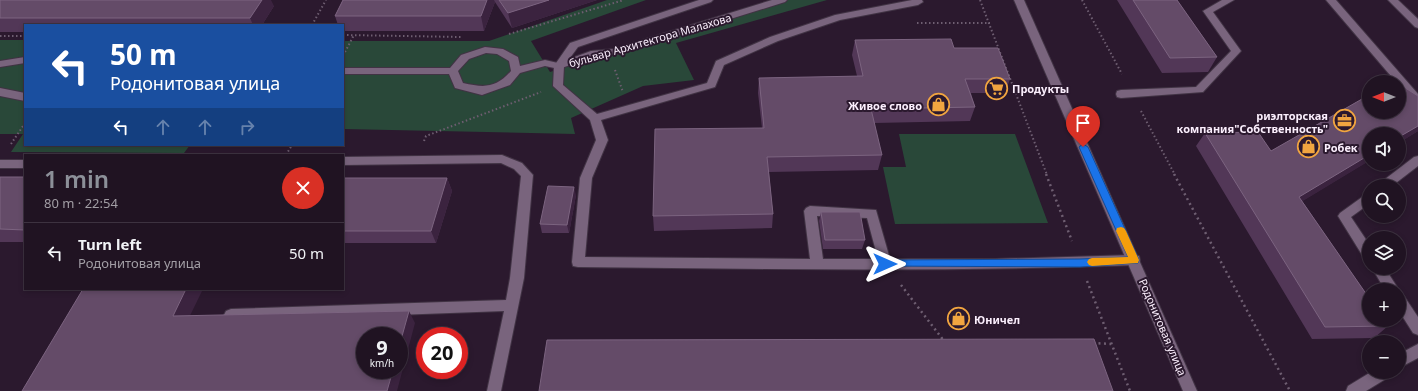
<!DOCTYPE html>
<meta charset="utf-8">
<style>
body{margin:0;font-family:"Noto Sans",sans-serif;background:#281c2a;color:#f1f3f6;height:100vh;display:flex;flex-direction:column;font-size:15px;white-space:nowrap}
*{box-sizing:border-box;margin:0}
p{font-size:13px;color:#a29ea5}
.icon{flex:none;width:22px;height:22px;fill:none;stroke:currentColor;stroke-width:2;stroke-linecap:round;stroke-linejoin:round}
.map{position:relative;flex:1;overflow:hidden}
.drawer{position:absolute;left:24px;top:154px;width:320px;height:136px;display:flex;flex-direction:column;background:#201322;border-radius:0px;box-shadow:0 2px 6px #0003,0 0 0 1px #3d3240}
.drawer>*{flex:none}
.top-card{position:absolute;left:24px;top:24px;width:320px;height:122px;border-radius:0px;box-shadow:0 2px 6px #0003,0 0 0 1px #3d3240;background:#1a4fa0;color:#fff;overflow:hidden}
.needle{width:26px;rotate:270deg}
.controls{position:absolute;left:1362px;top:75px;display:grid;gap:8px}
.controls a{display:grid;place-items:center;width:44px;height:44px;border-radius:50%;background:#201322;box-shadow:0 2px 6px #0003,0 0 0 1px #3d3240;font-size:20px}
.speed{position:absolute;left:356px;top:327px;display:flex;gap:8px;font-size:20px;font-weight:700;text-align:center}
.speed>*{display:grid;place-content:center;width:52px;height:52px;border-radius:50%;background:#201322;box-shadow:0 2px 6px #0003,0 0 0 1px #3d3240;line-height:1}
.speed small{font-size:10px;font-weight:400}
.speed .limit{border:6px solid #d22;background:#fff;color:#111}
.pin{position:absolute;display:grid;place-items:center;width:34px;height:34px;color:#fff;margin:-41px -17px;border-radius:50% 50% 50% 0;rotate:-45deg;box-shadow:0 0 4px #0007}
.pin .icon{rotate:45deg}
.me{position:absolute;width:44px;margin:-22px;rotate:90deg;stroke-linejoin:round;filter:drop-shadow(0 0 3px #0008)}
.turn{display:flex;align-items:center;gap:14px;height:84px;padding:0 20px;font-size:18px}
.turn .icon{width:52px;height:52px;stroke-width:2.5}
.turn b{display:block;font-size:28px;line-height:34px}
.lanes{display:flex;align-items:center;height:38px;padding:0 20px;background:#0003;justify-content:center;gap:20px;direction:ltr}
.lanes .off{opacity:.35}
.round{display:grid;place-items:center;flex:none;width:42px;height:42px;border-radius:21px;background:#281c2a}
.head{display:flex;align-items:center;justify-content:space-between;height:68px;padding:0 20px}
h1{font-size:24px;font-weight:600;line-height:30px;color:#8c9099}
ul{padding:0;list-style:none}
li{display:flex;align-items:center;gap:12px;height:60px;padding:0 20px;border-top:1px solid #3d3240}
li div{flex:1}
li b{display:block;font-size:15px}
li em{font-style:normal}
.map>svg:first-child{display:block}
.green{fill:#294839}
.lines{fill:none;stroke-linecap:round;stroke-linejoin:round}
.lane-casing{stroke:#413344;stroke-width:2}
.street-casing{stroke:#413344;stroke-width:2}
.secondary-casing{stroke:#413344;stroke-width:2}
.path-far1{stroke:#6e5e71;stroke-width:2;stroke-dasharray:1.5 2.5;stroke-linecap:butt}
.path{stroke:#6e5e71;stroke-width:2.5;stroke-dasharray:2 3.5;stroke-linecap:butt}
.lane{fill:#79647d;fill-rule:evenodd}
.street{fill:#79647d;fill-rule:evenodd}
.secondary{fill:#79647d;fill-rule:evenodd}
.wall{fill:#523757}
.shaded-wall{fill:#3b233f}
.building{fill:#644b68;stroke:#7c6480}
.route{fill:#1a73e8;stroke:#114b97}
.slow{fill:#f59e0b}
.labels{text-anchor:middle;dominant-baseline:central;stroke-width:4;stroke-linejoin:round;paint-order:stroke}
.street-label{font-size:11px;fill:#fbeffd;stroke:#2b192e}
.poi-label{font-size:11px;font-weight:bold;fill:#fbeffd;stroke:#2b192e;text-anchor:start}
</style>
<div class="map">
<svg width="1418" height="391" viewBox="0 0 1418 391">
<rect width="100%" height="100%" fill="#2b192e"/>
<g class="green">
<polygon points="607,0 646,0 531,41 550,72 780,0 827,0 676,43 694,80 643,86 571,118 575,134 343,129 343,41 489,41"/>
<polygon points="0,40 25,40 25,145 190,145 184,153 11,152 23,134 0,134"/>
<polygon points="899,134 1015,134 1048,223 895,224 883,167 906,167"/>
</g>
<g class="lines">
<defs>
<g id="lane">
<path d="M699,0H713L711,2L578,47L564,66L563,85L597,114L707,83L716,61L770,37L835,15L912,0H922L923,2L918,5L840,20L778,41L724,65L715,87L601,120L608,140L592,178L585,257L810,259L804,211L806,208L810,206L876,210L890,259H995L1134,255L1139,256L1140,260L1139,264L1134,265C949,272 763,269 578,267L573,266L572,262L580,178L596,140L590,120L553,86L554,66L570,43ZM817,216L867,218L878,259H823Z"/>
<polygon points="1222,0 1234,0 1213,12 1241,51 1203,92 1121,98 1117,97 1116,94 1117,91 1121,90 1196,87 1231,51 1203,11"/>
<polygon points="1326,0 1336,0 1418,94 1418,105 1414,104 1399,86 1399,82 1396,82"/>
<polygon points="1388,0 1398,0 1418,19 1418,28 1415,27"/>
<polygon points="502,155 522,163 533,175 524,278 501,391 487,391 504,311 231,321 226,319 224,315 226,311 231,309 506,300 510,278 521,176 514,169 501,163 343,165 343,157"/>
<polygon points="1418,156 1418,166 1392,186 1378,186 1380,183 1414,157"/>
<rect x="0" y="160" width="25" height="8"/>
<polygon points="1369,193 1369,204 1351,217 1369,244 1369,259 1364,258 1338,216 1340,213 1365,195"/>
<polygon points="1372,268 1385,268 1399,290 1385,290"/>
<polygon points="1399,294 1404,296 1418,317 1418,335 1413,333 1399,311"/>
<polygon points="1418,344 1418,358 1399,368 1399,354"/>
<polygon points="1371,372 1391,372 1389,377 1366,391 1346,391 1348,386"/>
</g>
<g id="street">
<path d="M772,0H787L785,2L618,54L592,57L559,69L545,66L520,73L510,85L482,95L455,88L449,74H343V68H450L461,55L485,47L503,49L518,57L520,66L545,60L558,63L591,51L613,49ZM486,53L497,54L509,61L511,71C496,88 485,88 463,83L458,71L469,59Z"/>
<polygon points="25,57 25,63 0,67 0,61"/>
<polygon points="0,88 25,93 25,101 0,96"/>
</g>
<polygon id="secondary" points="1014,0 1024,0 1197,391 1183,391"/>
</defs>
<use href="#lane" class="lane-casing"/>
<use href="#street" class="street-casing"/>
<use href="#secondary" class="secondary-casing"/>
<g class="path-far1">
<polyline points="980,0 1047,175"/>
<polyline points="1082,0 1122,74"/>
<polyline points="917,23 990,23"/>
<polyline points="312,25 326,0"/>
<polyline points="509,34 624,0"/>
<polyline points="343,35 462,37"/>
<polyline points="0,36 25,36"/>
<polyline points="345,52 354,35"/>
<polyline points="615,70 623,92"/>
<polyline points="1141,111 1175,175"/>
<polyline points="424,141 426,136 541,92"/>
<polyline points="11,144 25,123"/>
<polyline points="286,155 292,145"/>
</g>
<g class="path">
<polyline points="1046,174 1072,241"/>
<polyline points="1174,174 1290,391"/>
<polyline points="1087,281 1130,391"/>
<polyline points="901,285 944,341"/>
<polyline points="1093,343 1111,344"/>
</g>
<use href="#lane" class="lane"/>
<use href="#street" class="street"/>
<use href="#secondary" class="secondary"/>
</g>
<g class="wall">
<polygon points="0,0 274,6 262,25 25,25 25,32 0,32"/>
<polygon points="343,0 597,0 512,28 495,2 484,31 343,31 343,25 338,25 335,16"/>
<polygon points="1117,0 1177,0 1217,57 1208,72 1162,73"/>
<polygon points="855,40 954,48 1010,79 1005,93 971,93 975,107 970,121 874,123 882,155 878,170 769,172 773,214 772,228 654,231 653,216 762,128 758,93 759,78 857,76 852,55"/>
<polygon points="1418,96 1418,131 1302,201 1388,326 1374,338 1312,339 1196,146 1205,133 1271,151"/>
<rect x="0" y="177" width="25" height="65"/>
<polygon points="343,178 447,178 452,191 436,243 343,243"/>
<polygon points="576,195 569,233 542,233 540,224"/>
<polygon points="821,212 865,240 862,249 823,249 819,221"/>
</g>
<g class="shaded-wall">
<polygon points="262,0 271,0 274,6 262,25 253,25 250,18"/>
<polygon points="487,0 494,0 495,2 484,31 481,16"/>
<polygon points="549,0 597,0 512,28 508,13"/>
<polygon points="1418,126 1418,131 1399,143 1399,137"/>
<polygon points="1369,155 1369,161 1288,210 1299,197"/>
<polygon points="447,178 452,191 436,243 431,231"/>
<polygon points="574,187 576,195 569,233 567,225"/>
<polygon points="186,289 203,289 184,328 173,316"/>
<polygon points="409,311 415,323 397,391 387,391 393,370 399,370 399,347"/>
</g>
<g class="building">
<polygon points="0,0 262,0 250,18 0,18"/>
<polygon points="343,0 487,0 481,16 335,16"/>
<polygon points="499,0 549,0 508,13"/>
<polygon points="1133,0 1177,0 1217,57 1170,58"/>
<polygon points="951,39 954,48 998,48 1010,79 965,79 975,107 871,109 882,155 767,157 773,214 653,216 655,129 764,128 759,78 863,76 855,40"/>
<polygon points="1399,84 1418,96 1418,126 1399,137 1399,134 1369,134 1369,155 1299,197 1369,298 1369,320 1384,320 1388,326 1325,327 1205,133 1258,132 1271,151 1369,95 1369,112 1399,112"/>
<polygon points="0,177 25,177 25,230 0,229"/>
<polygon points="343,178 447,178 431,231 343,231"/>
<polygon points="548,186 574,187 567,225 540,224"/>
<polygon points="821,212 860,212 865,240 825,240"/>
<polygon points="83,289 186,289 173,316 409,311 399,347 399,336 365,336 365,370 393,370 387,391 22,391"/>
<polygon points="1094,339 1113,391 539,391 547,340"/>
</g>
<polygon class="route" points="1083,144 1088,147 1139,260 1138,263 1080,267 882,266 880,264 882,261 885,260 1080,259 1128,257 1079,147"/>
<polygon class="slow" points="1121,227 1124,228 1126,231 1139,260 1138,263 1092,266 1089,265 1087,262 1089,259 1092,258 1128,257 1116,231 1117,228"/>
<defs>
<symbol id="supermarket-ring" viewBox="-11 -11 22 22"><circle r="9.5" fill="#2b192e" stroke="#f1a540" stroke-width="1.5"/><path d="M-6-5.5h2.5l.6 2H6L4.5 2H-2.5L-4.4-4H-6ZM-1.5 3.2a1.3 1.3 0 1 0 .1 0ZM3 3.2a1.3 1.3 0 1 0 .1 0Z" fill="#f1a540"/></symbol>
<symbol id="shop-ring" viewBox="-11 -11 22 22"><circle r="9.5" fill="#2b192e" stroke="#f1a540" stroke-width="1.5"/><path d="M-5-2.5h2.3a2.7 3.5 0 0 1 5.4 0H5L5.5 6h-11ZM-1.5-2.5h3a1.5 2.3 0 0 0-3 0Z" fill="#f1a540"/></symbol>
<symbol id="office-ring" viewBox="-11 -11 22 22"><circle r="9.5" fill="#2b192e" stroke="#f1a540" stroke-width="1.5"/><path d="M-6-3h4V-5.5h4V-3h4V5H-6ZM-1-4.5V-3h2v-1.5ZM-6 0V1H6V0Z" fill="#f1a540"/></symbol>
</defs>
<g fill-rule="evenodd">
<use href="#supermarket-ring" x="984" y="76" width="25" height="25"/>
<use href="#shop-ring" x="926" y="92" width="25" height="25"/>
<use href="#office-ring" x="1332" y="108" width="25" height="25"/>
<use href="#shop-ring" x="1296" y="134" width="25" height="25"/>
<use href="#shop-ring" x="946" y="306" width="25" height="25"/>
</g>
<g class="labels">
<g class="street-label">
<text transform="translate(650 40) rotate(-16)">бульвар Архитектора Малахова</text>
<text transform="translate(1163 327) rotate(67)">Родонитовая улица</text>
</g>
<g class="poi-label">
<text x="1012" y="88">Продукты</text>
<text x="922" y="105" text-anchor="end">Живое слово</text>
<text x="1328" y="115" text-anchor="end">риэлторская<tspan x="1328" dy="13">компания"Собственность"</tspan></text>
<text x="1324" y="147">Робек</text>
<text x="974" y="319">Юничел</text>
</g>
</g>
</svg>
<div class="controls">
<a><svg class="needle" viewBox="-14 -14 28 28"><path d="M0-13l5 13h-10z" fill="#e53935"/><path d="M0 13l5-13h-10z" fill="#a29ea5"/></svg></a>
<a><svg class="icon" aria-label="sound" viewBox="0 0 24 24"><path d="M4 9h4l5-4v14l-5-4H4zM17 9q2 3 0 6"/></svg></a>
<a><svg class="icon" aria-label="search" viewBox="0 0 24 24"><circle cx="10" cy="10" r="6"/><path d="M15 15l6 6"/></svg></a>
<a><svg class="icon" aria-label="layers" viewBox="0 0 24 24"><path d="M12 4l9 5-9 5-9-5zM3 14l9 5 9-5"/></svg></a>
<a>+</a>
<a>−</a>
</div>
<div class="speed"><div>9<small>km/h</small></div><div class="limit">20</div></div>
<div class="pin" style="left:1083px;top:147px;background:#d93025"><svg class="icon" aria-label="arrive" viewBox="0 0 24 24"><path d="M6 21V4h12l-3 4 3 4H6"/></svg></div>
<svg class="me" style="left:885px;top:264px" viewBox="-20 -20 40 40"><path d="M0-17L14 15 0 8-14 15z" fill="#1a73e8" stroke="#fff" stroke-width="4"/></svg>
<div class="top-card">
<div class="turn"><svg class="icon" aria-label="left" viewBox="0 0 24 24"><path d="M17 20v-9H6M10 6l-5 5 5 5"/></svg><div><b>50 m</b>Родонитовая улица</div></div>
<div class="lanes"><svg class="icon" aria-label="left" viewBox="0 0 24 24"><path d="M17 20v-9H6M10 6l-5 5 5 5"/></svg><svg class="icon off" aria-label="ahead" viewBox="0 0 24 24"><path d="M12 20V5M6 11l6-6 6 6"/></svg><svg class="icon off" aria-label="ahead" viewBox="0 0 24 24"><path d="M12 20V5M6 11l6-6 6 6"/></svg><svg class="icon off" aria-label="right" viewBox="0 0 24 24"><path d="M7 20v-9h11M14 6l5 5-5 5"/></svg></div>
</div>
<section class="drawer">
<div class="head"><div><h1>1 min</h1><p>80 m · 22:54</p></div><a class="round" style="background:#d93025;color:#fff"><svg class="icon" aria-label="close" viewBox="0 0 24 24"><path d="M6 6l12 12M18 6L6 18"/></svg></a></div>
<ul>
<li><svg class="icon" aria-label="left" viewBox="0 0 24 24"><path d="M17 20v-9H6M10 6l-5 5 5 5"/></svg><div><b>Turn left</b><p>Родонитовая улица</p></div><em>50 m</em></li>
</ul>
</section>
</div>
